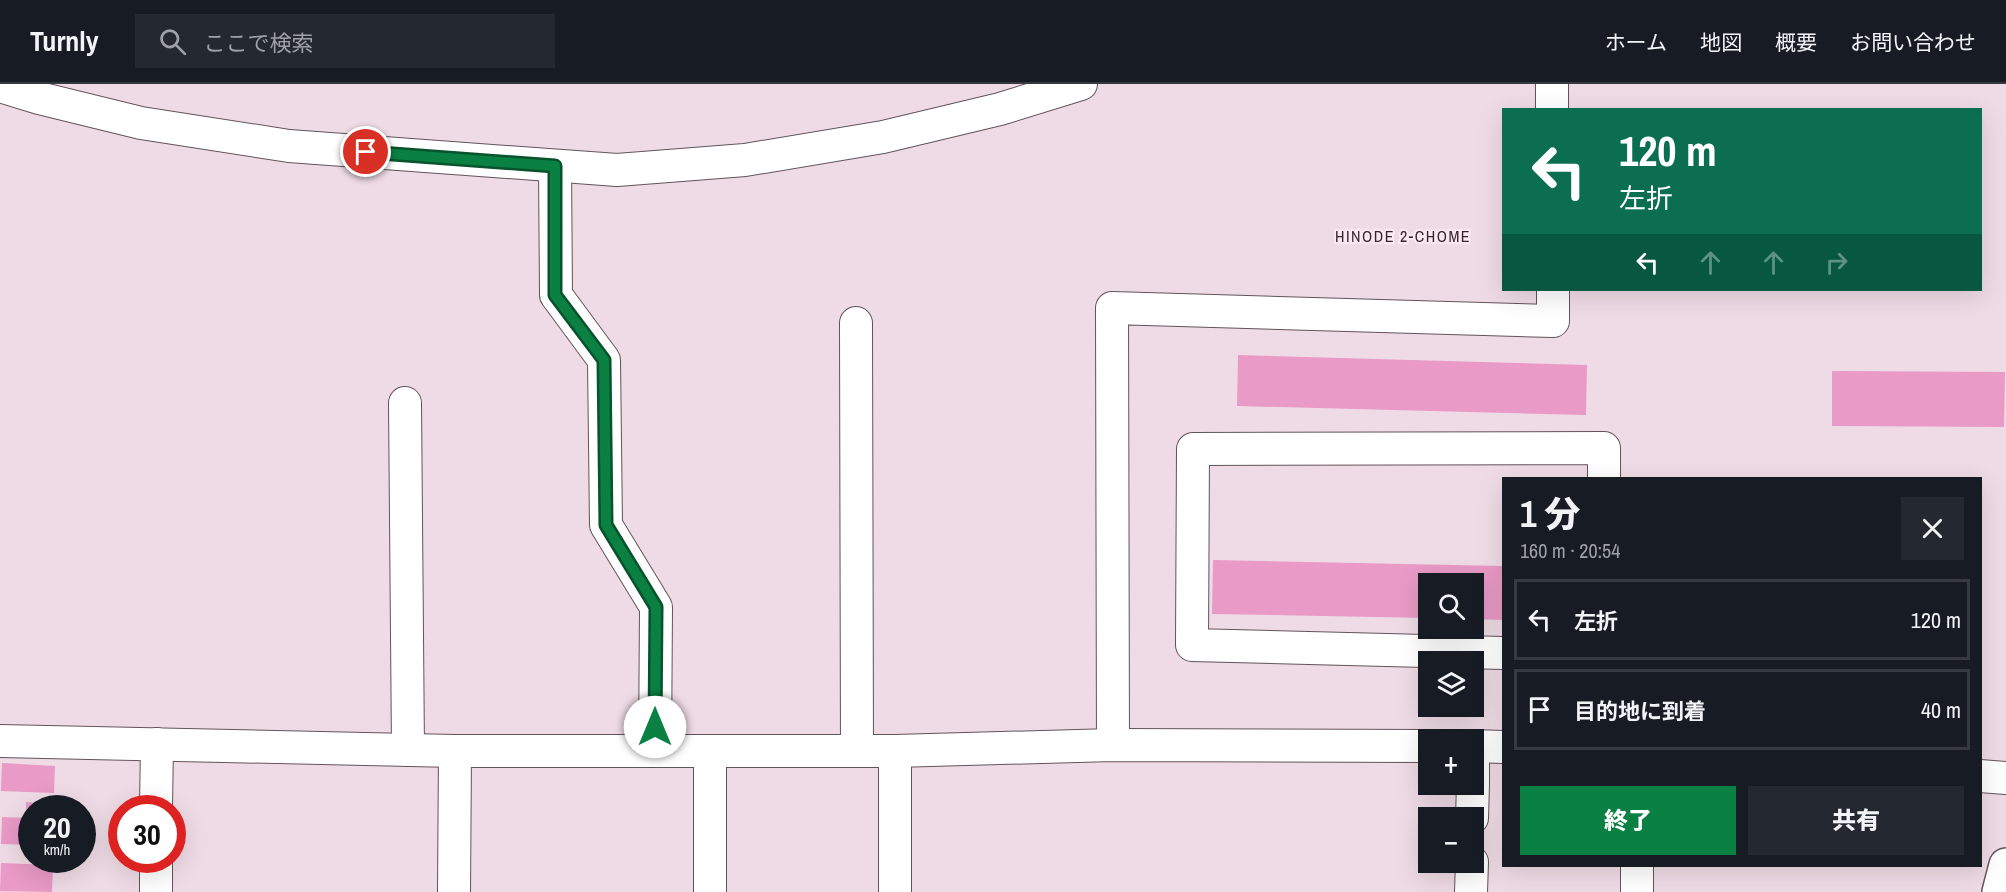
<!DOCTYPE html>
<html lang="ja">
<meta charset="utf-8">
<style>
body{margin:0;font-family:"Archivo Narrow","Noto Sans JP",sans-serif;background:#242831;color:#f1f3f6;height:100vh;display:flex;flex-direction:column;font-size:22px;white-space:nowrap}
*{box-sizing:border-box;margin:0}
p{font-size:20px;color:#9ea1a6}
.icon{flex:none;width:33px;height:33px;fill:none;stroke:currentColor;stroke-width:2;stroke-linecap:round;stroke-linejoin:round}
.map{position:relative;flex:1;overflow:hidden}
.sheet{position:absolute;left:1502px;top:393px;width:480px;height:390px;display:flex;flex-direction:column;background:#171b24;border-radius:0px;box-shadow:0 6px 24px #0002}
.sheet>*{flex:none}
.banner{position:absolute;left:1502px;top:24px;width:480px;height:183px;border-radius:0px;box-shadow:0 6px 24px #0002;background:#0b6e4f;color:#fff;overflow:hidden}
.tools{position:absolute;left:1418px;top:489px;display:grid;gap:12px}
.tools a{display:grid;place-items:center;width:66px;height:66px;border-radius:0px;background:#171b24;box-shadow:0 6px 24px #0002;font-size:30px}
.speed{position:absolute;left:18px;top:711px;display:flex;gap:12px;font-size:30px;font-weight:700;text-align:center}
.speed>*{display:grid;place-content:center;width:78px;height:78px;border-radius:50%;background:#171b24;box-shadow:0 6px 24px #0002;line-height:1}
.speed small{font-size:15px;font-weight:400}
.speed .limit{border:9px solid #d22;background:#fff;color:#111}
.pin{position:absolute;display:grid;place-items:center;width:51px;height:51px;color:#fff;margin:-26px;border:3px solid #fff;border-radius:50%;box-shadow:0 2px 6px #0007}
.me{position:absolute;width:66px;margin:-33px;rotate:0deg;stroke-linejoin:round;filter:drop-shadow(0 0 4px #0008)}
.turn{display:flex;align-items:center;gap:21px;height:126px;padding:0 18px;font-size:27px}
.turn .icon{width:78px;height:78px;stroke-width:2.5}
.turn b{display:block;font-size:42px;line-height:51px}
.lanes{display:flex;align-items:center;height:57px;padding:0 18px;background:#0003;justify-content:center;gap:30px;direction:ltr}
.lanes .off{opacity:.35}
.round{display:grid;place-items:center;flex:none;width:63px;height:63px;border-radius:0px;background:#242831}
.head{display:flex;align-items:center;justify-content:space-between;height:102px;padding:0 18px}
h1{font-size:36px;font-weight:800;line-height:45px}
.button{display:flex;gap:12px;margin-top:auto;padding:12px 18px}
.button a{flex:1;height:69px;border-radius:0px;background:#0b8043;color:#fff;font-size:24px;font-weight:800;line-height:69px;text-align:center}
.button a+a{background:#242831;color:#f1f3f6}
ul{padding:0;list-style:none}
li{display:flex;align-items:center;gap:18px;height:81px;margin:0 12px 9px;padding:0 6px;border:3px solid #363941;border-radius:0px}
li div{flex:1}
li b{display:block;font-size:22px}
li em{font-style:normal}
header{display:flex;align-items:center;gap:36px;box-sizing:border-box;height:84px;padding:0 30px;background:#171b24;border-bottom:2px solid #363941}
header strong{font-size:28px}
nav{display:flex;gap:33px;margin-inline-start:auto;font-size:21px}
.search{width:420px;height:54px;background:#242831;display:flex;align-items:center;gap:15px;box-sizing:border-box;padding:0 21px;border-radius:0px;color:#9ea1a6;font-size:22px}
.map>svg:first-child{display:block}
.building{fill:#e99ac6}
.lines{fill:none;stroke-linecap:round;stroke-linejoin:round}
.street-casing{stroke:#63535b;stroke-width:34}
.primary-casing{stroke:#63535b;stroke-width:36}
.street{stroke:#fff;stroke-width:32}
.primary{stroke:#fff;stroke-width:33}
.route-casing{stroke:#07532c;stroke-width:15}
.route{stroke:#0b8043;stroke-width:10}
.labels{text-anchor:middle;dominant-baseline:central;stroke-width:4.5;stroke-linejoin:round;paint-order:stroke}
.neighbourhood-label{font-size:16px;letter-spacing:1.5px;fill:#35262e;stroke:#fce8f3}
</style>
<header>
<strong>Turnly</strong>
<div class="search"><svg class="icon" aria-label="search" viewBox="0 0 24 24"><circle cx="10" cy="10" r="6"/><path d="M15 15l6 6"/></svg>ここで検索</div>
<nav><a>ホーム</a><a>地図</a><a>概要</a><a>お問い合わせ</a></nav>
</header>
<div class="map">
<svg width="2006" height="808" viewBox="0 0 2006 808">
<rect width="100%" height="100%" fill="#efdbe5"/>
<g class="building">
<polygon points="1238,271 1587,281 1586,331 1237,322"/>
<polygon points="1832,287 2005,288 2004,343 1832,342"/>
<polygon points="1213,476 1503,482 1503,536 1473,535 1473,500 1428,500 1428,534 1212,530"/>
<polygon points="2,679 55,682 54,709 1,707"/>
<polygon points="26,718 55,720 55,724 32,724 32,728 26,728"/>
<polygon points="2,733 32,734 32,761 1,760"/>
<polygon points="1,779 53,781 52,808 0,807"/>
</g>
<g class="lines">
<defs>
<g id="street">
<polyline points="1552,0 1552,26"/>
<polyline points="0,2 39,14 141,39 289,62 617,86 745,76 883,53 1000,25 1081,0"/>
<polyline points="555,82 556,211 604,276 606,441 656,523 655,667"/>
<polyline points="856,239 857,667"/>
<polyline points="405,319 408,666"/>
<polyline points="1503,569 1192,561 1193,365 1604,364 1604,394"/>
<polyline points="0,657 455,667 895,667 1113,661 1428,662"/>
<polyline points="1113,661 1112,224 1553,237 1553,206"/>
<polyline points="1473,662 1503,663"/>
<polyline points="710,667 710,808"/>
<polyline points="895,667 895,808"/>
<polyline points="1980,692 2006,694"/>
<polyline points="1473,696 1473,662"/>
<polyline points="156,724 157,660"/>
<polyline points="1472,734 1473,700"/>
<polyline points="1637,782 1637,808"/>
<polyline points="156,808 156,776"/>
<polyline points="454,808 455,667"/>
<polyline points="1471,808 1472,778"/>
</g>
<polyline id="primary" points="1999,808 2006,781"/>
</defs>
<use href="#street" class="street-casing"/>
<use href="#primary" class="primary-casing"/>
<use href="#street" class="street"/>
<use href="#primary" class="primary"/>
</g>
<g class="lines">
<defs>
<polyline id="route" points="366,68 555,82 555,211 604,276 606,441 656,523 655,643"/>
</defs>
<use href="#route" class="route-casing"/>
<use href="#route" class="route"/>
</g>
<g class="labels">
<g class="neighbourhood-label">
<text x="1403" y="152">HINODE 2-CHOME</text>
</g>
</g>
</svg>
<div class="tools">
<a><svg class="icon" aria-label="search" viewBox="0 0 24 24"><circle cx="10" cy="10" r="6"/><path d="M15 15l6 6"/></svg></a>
<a><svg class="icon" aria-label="layers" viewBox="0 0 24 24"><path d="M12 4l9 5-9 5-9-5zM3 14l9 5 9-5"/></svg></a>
<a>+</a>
<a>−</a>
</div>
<div class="speed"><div>20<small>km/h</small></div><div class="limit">30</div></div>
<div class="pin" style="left:366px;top:68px;background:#d93025"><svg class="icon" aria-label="arrive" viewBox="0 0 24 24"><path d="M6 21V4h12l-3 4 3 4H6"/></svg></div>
<svg class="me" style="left:655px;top:643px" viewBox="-20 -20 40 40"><circle r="19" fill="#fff"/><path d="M0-13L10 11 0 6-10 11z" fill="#0b8043"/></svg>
<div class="banner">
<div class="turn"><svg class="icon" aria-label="left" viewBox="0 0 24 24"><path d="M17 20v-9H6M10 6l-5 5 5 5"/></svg><div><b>120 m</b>左折</div></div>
<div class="lanes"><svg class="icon" aria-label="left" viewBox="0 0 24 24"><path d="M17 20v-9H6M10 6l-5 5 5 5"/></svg><svg class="icon off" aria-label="ahead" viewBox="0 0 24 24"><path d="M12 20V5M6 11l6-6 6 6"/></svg><svg class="icon off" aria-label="ahead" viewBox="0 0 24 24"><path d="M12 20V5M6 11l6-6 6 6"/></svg><svg class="icon off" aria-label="right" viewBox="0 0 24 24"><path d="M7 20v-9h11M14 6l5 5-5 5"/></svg></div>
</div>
<section class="sheet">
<div class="head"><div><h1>1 分</h1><p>160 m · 20:54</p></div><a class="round"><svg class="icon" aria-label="close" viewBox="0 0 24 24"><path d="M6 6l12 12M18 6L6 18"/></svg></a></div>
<ul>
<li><svg class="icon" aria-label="left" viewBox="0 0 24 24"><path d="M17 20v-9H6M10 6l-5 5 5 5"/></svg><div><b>左折</b></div><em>120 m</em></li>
<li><svg class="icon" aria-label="arrive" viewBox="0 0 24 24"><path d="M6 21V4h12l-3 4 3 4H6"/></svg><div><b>目的地に到着</b></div><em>40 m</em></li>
</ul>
<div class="button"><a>終了</a><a>共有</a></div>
</section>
</div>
